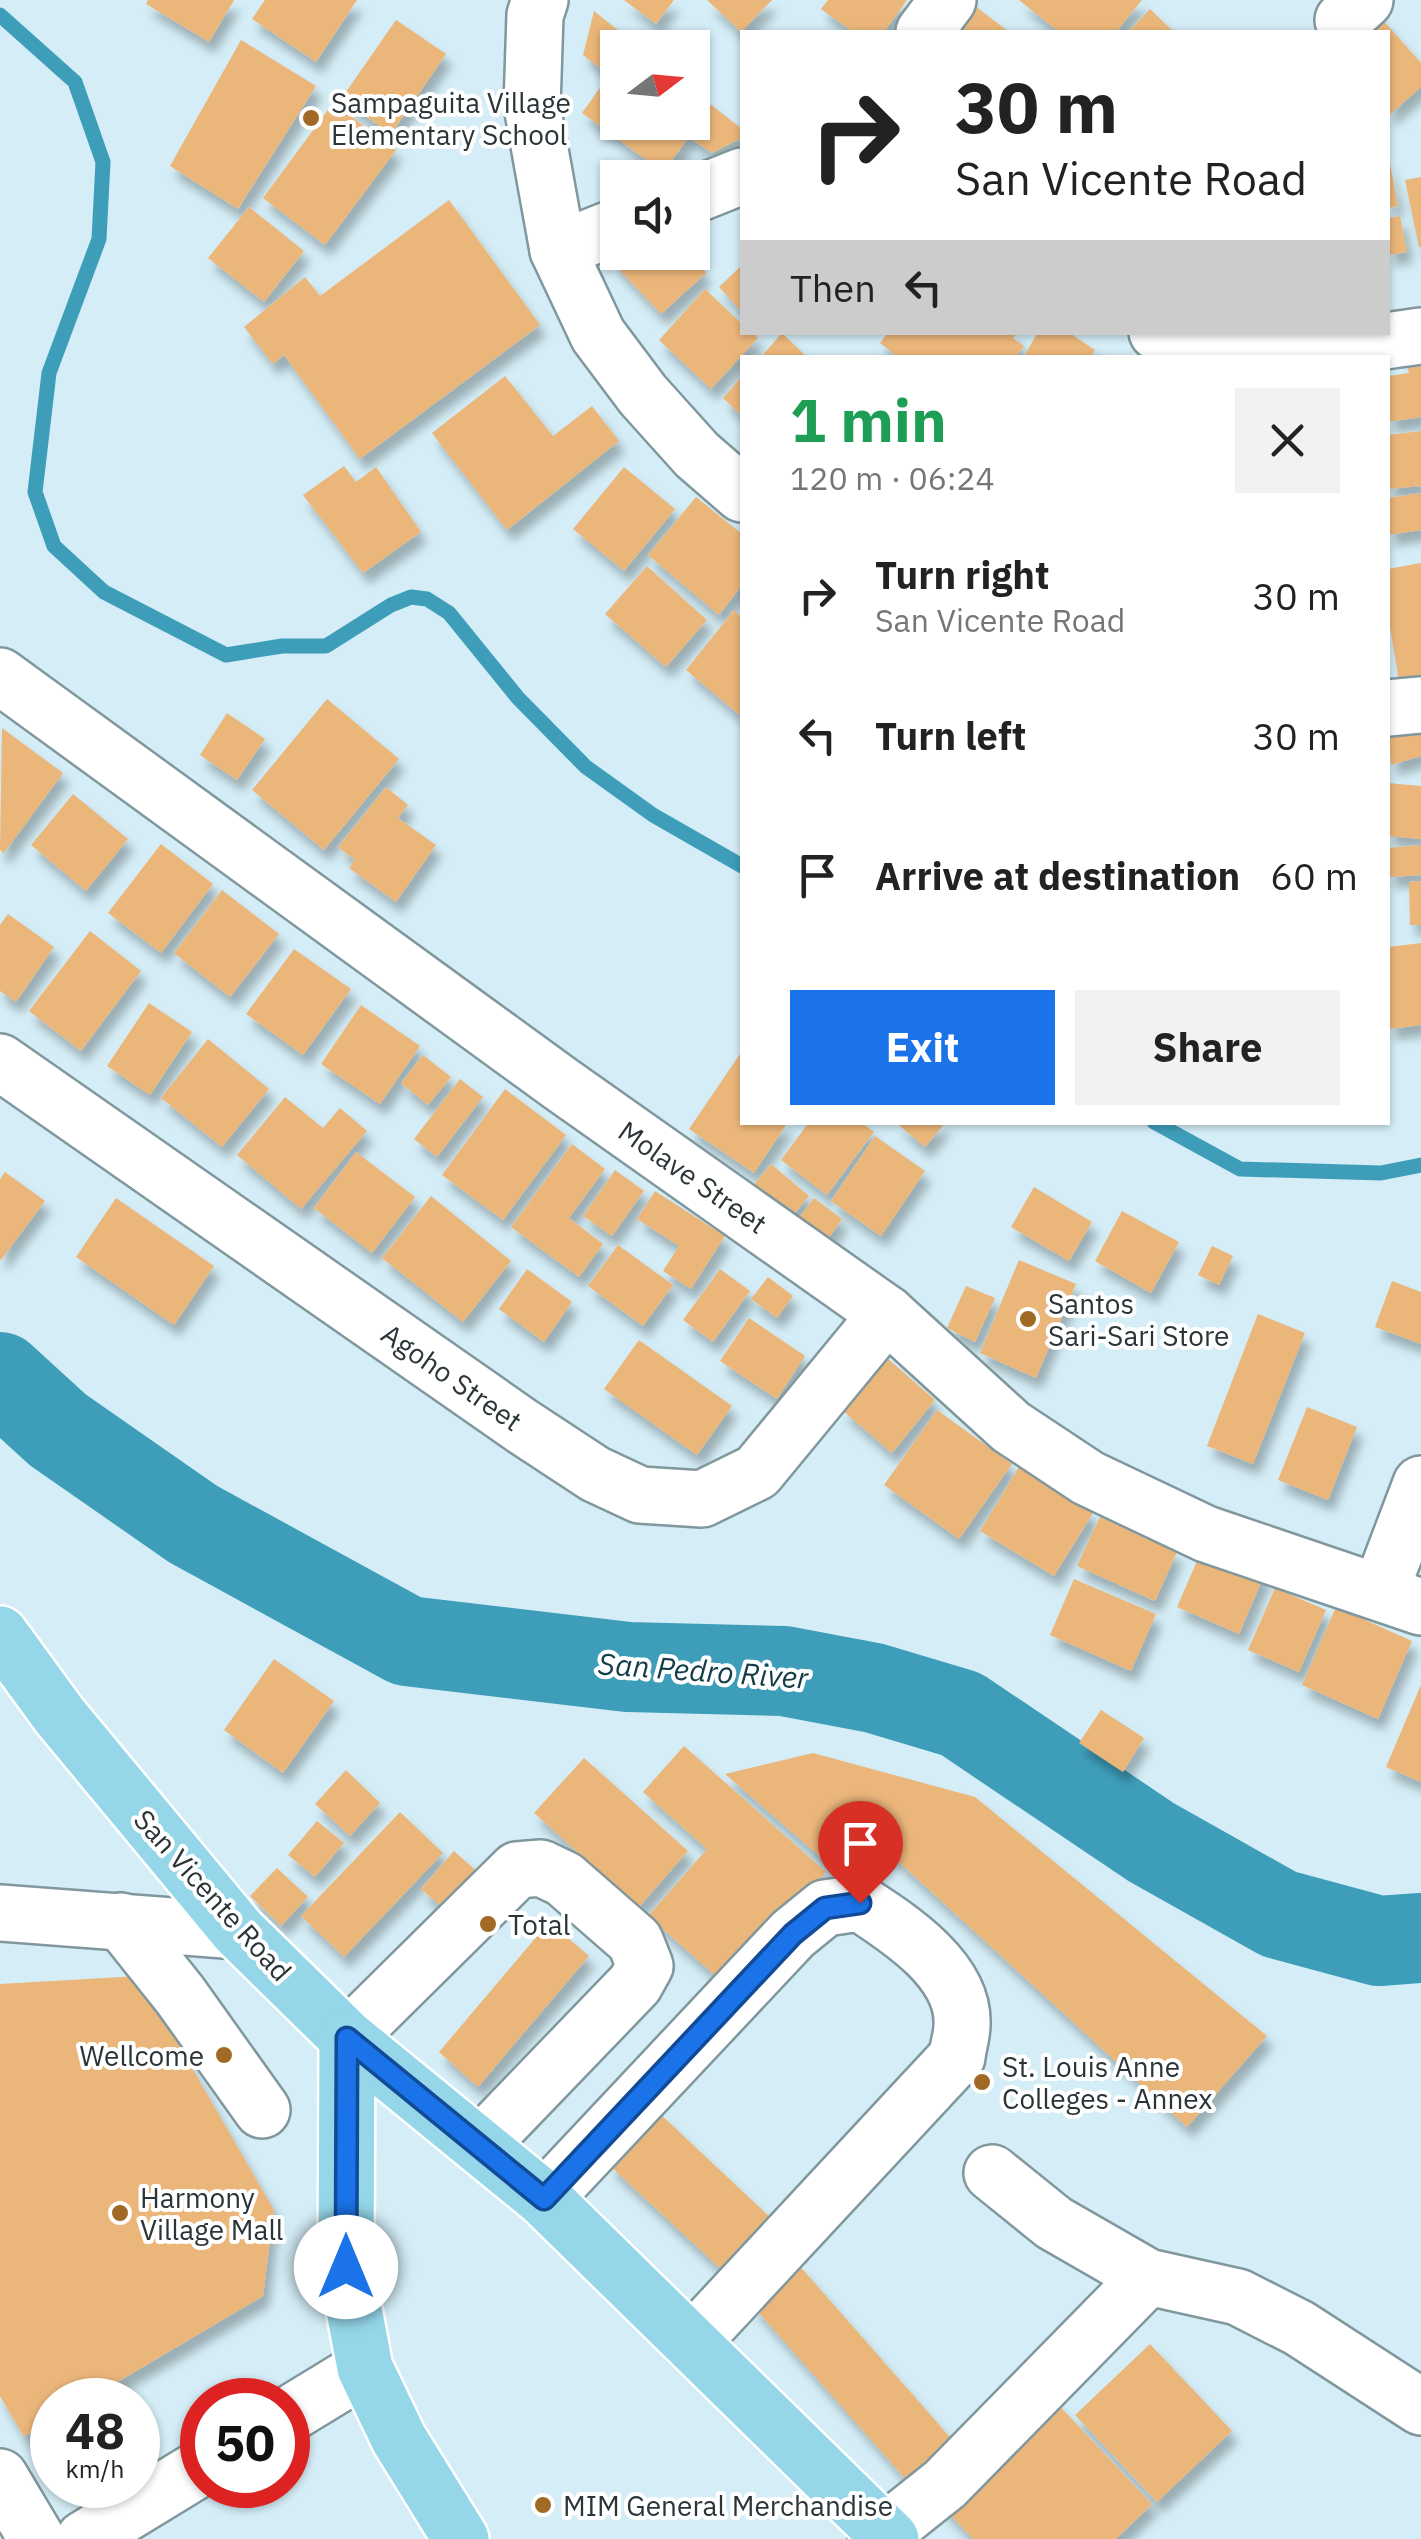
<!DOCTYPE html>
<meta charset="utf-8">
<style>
body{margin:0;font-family:"IBM Plex Sans",sans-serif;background:#f2f2f2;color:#222;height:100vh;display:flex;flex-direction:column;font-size:38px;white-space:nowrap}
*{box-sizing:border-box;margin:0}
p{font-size:32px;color:#767676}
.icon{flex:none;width:55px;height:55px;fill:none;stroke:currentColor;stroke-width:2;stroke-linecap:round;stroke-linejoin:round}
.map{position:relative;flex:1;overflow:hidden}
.drawer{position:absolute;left:740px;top:355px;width:650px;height:770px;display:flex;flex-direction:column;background:#fff;border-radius:0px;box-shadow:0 2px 8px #0004}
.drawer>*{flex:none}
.hud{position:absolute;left:740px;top:30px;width:650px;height:305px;border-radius:0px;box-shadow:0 2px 8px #0004;background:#fff;color:#222;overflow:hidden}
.needle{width:65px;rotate:74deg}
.tools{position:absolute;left:600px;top:30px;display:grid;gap:20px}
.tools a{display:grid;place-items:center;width:110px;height:110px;border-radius:0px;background:#fff;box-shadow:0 2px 8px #0004;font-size:50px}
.speed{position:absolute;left:30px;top:2378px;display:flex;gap:20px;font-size:50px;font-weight:700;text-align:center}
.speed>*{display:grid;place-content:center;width:130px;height:130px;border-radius:50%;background:#fff;box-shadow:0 2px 8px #0004;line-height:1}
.speed small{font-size:25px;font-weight:400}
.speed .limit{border:15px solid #d22;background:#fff;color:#111}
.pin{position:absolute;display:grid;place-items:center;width:85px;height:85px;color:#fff;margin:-102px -42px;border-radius:50% 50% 50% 0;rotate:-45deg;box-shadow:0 0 10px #0007}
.pin .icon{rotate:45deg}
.me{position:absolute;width:110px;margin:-55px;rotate:0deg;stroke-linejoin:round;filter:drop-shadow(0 0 8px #0008)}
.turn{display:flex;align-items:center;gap:35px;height:210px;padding:0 50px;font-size:45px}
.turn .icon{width:130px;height:130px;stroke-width:2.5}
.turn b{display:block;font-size:70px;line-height:85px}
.then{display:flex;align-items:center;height:95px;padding:0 50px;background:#0003;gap:20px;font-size:38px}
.round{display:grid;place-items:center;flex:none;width:105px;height:105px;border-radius:0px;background:#f2f2f2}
.overview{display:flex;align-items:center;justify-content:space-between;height:170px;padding:0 50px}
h1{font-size:60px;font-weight:700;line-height:75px;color:#1e9e55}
.primary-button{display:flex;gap:20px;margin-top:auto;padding:20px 50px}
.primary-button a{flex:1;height:115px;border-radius:0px;background:#1a73e8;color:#fff;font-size:40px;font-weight:700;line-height:115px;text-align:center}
.primary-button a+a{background:#f2f2f2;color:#222}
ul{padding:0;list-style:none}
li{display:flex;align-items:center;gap:30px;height:140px;padding:0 50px}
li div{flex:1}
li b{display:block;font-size:38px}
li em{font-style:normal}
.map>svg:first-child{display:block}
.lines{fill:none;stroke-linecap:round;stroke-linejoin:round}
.stream{stroke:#3e9eba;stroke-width:15}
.river{stroke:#3e9eba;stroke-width:90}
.building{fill:#ebb67a;filter:url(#shadow)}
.minor-casing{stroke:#80979e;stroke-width:60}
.major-casing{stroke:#fff;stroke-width:60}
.minor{stroke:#fff;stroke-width:55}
.major{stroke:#95d6e9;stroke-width:55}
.route-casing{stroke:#114b97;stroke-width:25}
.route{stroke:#1a73e8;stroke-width:18}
.poi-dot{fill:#a06a24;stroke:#fff;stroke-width:4}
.labels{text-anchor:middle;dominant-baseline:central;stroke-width:8;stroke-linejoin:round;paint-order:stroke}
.poi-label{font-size:28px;fill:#2b3538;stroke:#fff;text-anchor:start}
.street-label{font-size:28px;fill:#2b3538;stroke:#fff}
.water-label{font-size:30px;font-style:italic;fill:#123d49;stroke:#fff}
</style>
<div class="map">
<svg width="1421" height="2539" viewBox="0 0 1421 2539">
<defs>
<filter id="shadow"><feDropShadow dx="6" dy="11" stdDeviation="5" flood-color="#0004"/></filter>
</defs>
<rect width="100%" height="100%" fill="#d4edf6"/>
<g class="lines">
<g class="stream">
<polyline points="0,15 75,82 103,162 99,239 49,373 35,492 54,546 104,592 226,655 282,646 326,646 391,605 411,597 427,599 449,613 518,698 586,767 653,815 742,866"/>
<polyline points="1154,1122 1240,1169 1381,1173 1421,1165"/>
</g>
<polyline class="river" points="0,1377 58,1430 193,1524 407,1641 628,1667 784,1671 874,1688 961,1714 1151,1842 1279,1914 1379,1941 1421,1938"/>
</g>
<g class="building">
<polygon points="148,0 234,0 209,42 146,4"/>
<polygon points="265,0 357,0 316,62 252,19"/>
<polygon points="624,0 674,0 656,24"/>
<polygon points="707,0 772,0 741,32"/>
<polygon points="828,0 907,0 884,32 853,32 821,9"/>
<polygon points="967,0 1009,32 935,32"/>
<polygon points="1019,0 1142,0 1116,32 1059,32"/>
<polygon points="1150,9 1174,32 1128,32"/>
<polygon points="1374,10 1421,63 1421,87 1388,116 1388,32 1349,32"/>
<polygon points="594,11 640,48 618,48 618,122 692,122 692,90 742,129 742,138 712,153 689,137 663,172 582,113 609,75 583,55"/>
<polygon points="396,20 446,54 391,134 341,99"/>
<polygon points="241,40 316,86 238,209 170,166"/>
<polygon points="333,103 396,150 325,245 263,198"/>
<polygon points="1389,158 1398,206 1388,208 1388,159"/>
<polygon points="1421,177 1421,247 1419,247 1405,180"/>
<polygon points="449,200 540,325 360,459 284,355 273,364 244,327 305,277 320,296"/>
<polygon points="249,207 304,251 264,302 208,258"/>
<polygon points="1400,216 1407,252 1388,255 1388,218"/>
<polygon points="623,252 687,252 706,273 661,314 612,262"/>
<polygon points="742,265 742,312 719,287"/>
<polygon points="705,289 742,324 742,332 752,332 758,338 711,389 659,340"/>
<polygon points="888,332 1018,332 1013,338 1024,346 1015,358 899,358 880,343"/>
<polygon points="1038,332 1068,332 1095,350 1090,358 1023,358"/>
<polygon points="782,333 808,358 760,358"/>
<polygon points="1421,352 1421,417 1388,422 1388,376 1409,373 1405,355"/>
<polygon points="505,376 553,436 592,406 619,441 507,530 432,433"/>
<polygon points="742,376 742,416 723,398"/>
<polygon points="1421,431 1421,486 1388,489 1388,435"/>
<polygon points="344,466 356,482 376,467 421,532 363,573 303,495"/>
<polygon points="624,467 675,509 624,571 573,529"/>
<polygon points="1421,493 1421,530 1388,535 1388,498"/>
<polygon points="696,497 742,534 742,585 719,615 648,555"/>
<polygon points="1421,563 1421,683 1400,687 1388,615 1388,569"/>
<polygon points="647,566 707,620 666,667 605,614"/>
<polygon points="734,610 742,618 742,717 686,670"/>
<polygon points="327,699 399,759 324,850 252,790"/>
<polygon points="227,713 265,739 237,780 200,755"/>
<polygon points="1421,716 1421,756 1391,765 1388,726"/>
<polygon points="2,728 63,773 4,853 0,850"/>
<polygon points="1388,783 1421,786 1421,839 1388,836"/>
<polygon points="386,787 408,805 398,818 436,845 396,902 349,868 355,860 338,847"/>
<polygon points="73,794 128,839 86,891 31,845"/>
<polygon points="161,844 213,884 161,953 108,913"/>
<polygon points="1421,845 1421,875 1389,877 1388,848"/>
<polygon points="1421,881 1421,925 1410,925 1409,882"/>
<polygon points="222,890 279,934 230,997 174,953"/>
<polygon points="8,914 54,947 16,1002 0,991 0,925"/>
<polygon points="90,931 141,971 81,1051 29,1011"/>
<polygon points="1421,943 1421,1025 1389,1029 1388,947"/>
<polygon points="294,949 351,989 303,1055 246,1014"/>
<polygon points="149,1003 192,1032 150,1095 107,1066"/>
<polygon points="361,1005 420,1046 380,1104 321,1064"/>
<polygon points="208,1039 269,1089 222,1147 161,1098"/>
<polygon points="742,1051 742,1122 788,1122 754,1173 689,1129"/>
<polygon points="423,1055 451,1077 428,1105 401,1083"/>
<polygon points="460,1079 483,1097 437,1157 414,1139"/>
<polygon points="505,1089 566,1135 503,1220 442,1175"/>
<polygon points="285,1097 323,1128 340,1108 367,1131 301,1209 237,1155"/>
<polygon points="809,1122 861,1122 874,1132 827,1195 781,1160"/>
<polygon points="895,1122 946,1122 925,1147"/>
<polygon points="875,1136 925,1171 881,1236 831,1201"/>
<polygon points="572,1144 605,1169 569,1218 603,1244 579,1277 511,1227"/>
<polygon points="356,1152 415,1197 372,1253 314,1208"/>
<polygon points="771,1164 809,1196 791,1218 752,1187"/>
<polygon points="615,1170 644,1191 612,1236 583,1216"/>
<polygon points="5,1172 45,1201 0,1261 0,1179"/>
<polygon points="1034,1187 1092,1222 1069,1261 1011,1227"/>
<polygon points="655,1191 725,1236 691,1289 663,1271 679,1246 637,1219"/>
<polygon points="431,1196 511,1261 463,1322 382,1258"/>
<polygon points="116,1198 214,1266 174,1325 76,1257"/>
<polygon points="814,1198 842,1219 825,1243 796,1222"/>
<polygon points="1122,1211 1179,1242 1151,1293 1095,1261"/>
<polygon points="618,1245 673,1285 643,1326 588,1286"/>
<polygon points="1212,1246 1233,1256 1219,1285 1198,1275"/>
<polygon points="1019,1260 1076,1284 1036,1378 980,1353"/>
<polygon points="527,1269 572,1302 544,1342 499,1309"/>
<polygon points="720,1269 750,1291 713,1342 683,1320"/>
<polygon points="768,1277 793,1296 777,1318 751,1299"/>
<polygon points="1392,1281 1421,1292 1421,1344 1375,1327"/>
<polygon points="966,1286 995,1298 975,1342 947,1328"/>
<polygon points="1258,1314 1305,1333 1253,1464 1207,1446"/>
<polygon points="749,1318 805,1356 777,1399 720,1361"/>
<polygon points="639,1340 732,1406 697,1455 604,1389"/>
<polygon points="887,1358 935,1400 892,1453 842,1410"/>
<polygon points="1307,1407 1357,1427 1328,1500 1278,1480"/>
<polygon points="937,1410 1012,1464 959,1539 884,1485"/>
<polygon points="1019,1467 1093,1513 1054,1576 980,1531"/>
<polygon points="1100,1517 1177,1552 1155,1601 1077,1566"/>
<polygon points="1204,1545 1266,1571 1239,1634 1177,1607"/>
<polygon points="1074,1579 1156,1614 1131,1671 1050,1635"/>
<polygon points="1275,1588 1326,1610 1299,1672 1248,1650"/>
<polygon points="1336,1607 1412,1641 1378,1719 1302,1685"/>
<polygon points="274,1659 334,1701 283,1773 224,1730"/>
<polygon points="1421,1685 1421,1782 1386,1767"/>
<polygon points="1101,1710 1144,1738 1123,1772 1079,1743"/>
<polygon points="684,1746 826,1872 727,1986 648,1916 707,1849 643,1792"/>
<polygon points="813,1753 975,1797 1267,2036 1187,2127 864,1830 832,1867 725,1774"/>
<polygon points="584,1758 688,1851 639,1907 534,1813"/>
<polygon points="346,1770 380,1803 350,1836 315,1804"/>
<polygon points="400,1812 443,1853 344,1957 301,1916"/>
<polygon points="317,1821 344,1843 315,1877 288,1855"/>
<polygon points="454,1851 482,1876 449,1913 421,1889"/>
<polygon points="277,1868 308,1897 281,1926 250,1896"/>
<polygon points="549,1922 589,1956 478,2087 439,2052"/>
<polygon points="139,1976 274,2210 263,2296 87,2400 52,2400 52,2420 24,2437 0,2396 0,1984"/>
<polygon points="658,2112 772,2219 724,2272 609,2165"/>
<polygon points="798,2264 963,2452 917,2492 752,2305"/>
<polygon points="1150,2344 1232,2431 1157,2502 1075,2415"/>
<polygon points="1051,2397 1152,2504 1116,2539 973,2539 939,2503"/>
</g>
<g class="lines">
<defs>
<g id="minor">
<polyline points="540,0 535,15 532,106 558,250 598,335 643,395 697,455 742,494"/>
<polyline points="1343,20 1365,0"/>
<polyline points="924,32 948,0"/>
<polyline points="692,196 742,176"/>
<polyline points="558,250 618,226"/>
<path d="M1157,332C1229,370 1343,346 1421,336"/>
<polyline points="0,676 561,1084 887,1314 1011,1427 1088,1478 1206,1534 1421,1607"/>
<polyline points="1388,708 1421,705"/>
<polyline points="0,1062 522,1426 595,1474 640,1495 702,1499 757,1472 887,1314"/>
<polyline points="1380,1592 1421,1484"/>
<polyline points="0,1913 238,1931"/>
<polyline points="121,1921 180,1995 262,2110"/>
<polyline points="347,2038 517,1870 541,1868 564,1879 635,1941 645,1966 635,1984 480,2145"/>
<polyline points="992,2173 1054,2223 1148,2277 1238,2297 1299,2328 1421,2407"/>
<path d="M544,2199L793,1934L825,1908L860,1903C900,1929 965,1971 962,2025C962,2036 958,2046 957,2057L691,2343"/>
<polyline points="288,2415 365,2368"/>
<polyline points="0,2477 37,2539"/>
<polyline points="84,2539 202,2467"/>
<polyline points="876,2539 945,2484 1148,2277"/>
</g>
<g id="major">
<polyline points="0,1634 59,1715 238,1931 347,2038 544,2199 891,2539"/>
<polyline points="347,2038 346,2267 365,2368 399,2439 461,2539"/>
</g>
</defs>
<use href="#minor" class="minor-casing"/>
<use href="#major" class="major-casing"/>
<use href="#minor" class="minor"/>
<use href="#major" class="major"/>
</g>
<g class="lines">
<defs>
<polyline id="route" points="346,2267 347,2038 544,2199 793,1934 825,1908 860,1903"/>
</defs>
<use href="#route" class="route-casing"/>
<use href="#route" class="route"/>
</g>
<g class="poi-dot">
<circle cx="311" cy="118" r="10"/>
<circle cx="1028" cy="1319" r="10"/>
<circle cx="488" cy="1924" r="10"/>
<circle cx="224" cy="2055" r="10"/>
<circle cx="982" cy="2082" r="10"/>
<circle cx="120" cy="2213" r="10"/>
<circle cx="543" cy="2505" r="10"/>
</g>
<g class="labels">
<g class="poi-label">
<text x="331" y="102">Sampaguita Village<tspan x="331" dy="32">Elementary School</tspan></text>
<text x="1048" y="1303">Santos<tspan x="1048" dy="32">Sari-Sari Store</tspan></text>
<text x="508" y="1924">Total</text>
<text x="204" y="2055" text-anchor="end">Wellcome</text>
<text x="1002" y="2066">St. Louis Anne<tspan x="1002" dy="32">Colleges - Annex</tspan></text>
<text x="140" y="2197">Harmony<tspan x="140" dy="32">Village Mall</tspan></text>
<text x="563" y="2505">MIM General Merchandise</text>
</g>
<g class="street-label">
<text transform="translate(693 1177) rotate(35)">Molave Street</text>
<text transform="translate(452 1377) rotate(35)">Agoho Street</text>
<text transform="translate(213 1895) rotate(48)">San Vicente Road</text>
</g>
<g class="water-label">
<text transform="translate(703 1670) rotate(4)">San Pedro River</text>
</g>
</g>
</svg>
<div class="tools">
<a><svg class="needle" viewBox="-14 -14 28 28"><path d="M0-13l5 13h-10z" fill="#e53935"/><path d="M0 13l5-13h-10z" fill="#767676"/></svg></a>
<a><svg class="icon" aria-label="sound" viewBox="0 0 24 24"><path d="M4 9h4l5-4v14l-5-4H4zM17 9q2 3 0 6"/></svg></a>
</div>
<div class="speed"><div>48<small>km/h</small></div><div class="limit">50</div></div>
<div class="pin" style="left:860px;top:1903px;background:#d93025"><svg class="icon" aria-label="arrive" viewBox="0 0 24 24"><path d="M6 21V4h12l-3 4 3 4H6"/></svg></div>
<svg class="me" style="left:346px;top:2267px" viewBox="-20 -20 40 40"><circle r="19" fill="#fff"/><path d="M0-13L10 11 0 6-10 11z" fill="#1a73e8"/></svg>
<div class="hud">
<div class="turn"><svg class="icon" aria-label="right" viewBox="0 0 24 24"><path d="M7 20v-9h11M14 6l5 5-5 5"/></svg><div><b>30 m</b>San Vicente Road</div></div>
<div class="then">Then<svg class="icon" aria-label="left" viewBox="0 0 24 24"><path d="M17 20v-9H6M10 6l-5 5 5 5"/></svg></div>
</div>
<section class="drawer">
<div class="overview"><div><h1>1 min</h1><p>120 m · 06:24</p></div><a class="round"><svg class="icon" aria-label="close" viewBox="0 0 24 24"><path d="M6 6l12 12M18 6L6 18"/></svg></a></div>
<ul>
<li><svg class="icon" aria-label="right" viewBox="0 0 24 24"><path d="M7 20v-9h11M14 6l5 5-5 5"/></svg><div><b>Turn right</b><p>San Vicente Road</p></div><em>30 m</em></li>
<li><svg class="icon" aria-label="left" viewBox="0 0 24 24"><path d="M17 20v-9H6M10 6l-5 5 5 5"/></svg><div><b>Turn left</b></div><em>30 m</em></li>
<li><svg class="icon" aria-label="arrive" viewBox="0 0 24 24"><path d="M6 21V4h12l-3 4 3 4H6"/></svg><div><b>Arrive at destination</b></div><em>60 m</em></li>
</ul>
<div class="primary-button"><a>Exit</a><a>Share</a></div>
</section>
</div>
